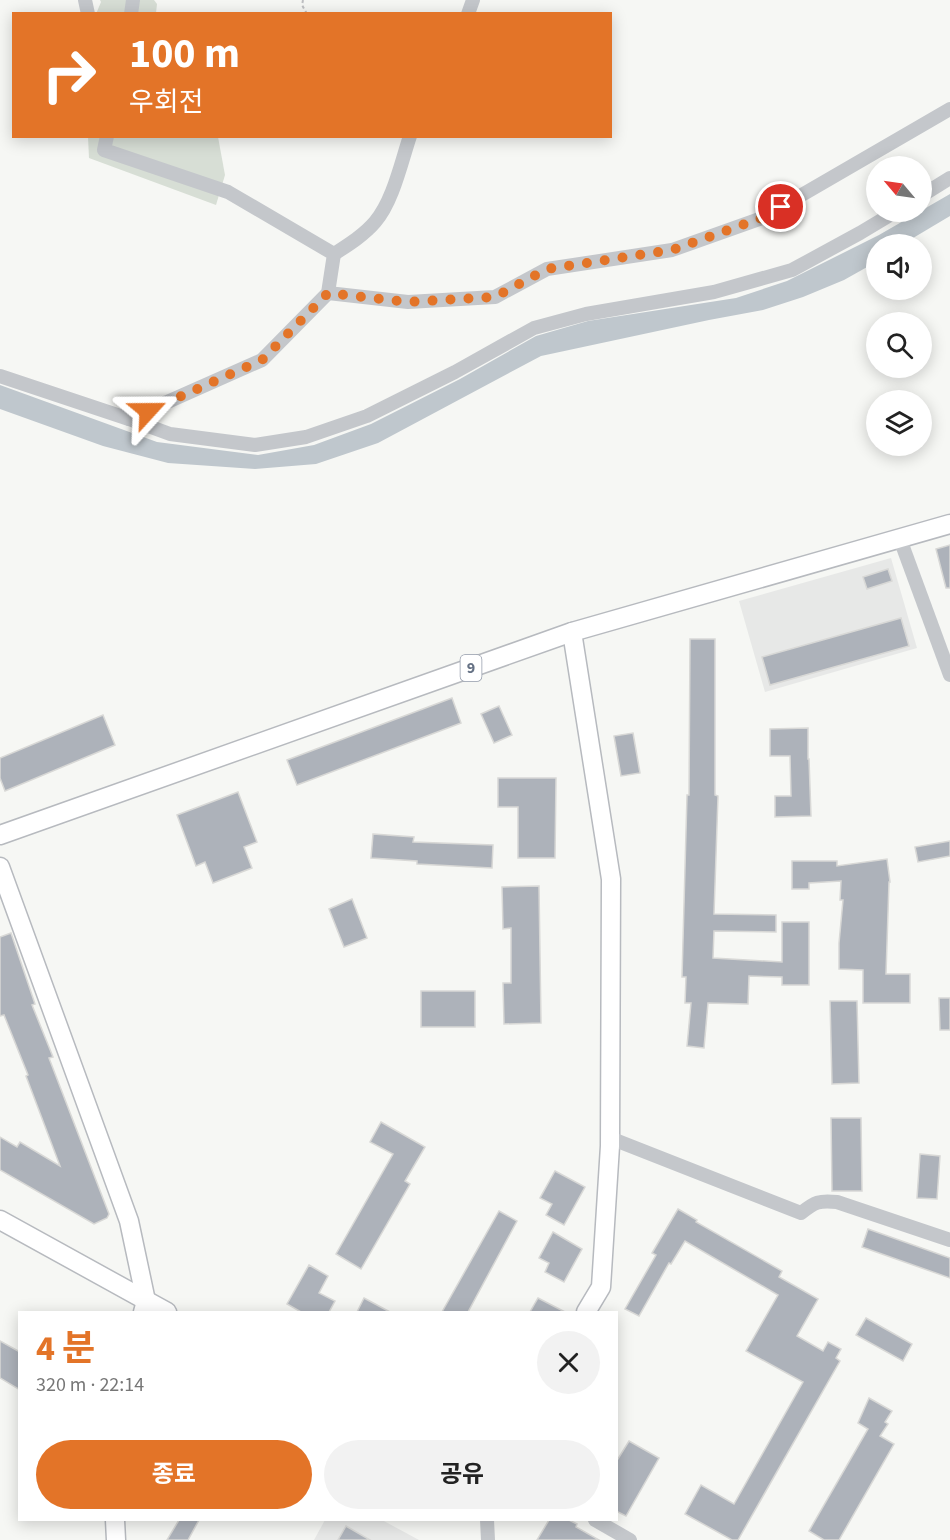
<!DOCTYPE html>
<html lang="ko">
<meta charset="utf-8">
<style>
body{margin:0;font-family:"Source Sans 3","Noto Sans KR",sans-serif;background:#f2f2f2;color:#222;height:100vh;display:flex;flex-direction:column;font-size:22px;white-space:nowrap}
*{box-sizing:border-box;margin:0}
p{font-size:20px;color:#767676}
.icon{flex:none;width:33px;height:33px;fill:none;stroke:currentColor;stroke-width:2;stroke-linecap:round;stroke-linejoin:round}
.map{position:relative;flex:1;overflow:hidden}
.details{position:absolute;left:18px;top:1311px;width:600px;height:210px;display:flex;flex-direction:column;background:#fff;border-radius:0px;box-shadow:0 3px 15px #0003}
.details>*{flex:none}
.guide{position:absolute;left:12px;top:12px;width:600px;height:126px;border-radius:0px;box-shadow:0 3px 15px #0003;background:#e37428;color:#fff;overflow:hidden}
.needle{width:39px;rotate:299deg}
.tools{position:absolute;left:866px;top:156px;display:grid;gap:12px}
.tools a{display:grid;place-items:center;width:66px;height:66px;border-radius:50%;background:#fff;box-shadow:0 3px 15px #0003;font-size:30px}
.pin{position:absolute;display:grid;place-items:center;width:51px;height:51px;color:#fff;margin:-26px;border:3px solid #fff;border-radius:50%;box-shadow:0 2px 6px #0007}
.me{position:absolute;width:66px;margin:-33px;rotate:66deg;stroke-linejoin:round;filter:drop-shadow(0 0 4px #0008)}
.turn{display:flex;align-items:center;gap:21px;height:126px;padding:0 18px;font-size:27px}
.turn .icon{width:78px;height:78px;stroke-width:2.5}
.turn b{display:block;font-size:42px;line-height:51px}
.round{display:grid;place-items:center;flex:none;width:63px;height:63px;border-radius:32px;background:#f2f2f2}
.summary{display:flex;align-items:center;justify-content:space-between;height:102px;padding:0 18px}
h1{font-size:36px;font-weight:700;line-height:45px;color:#e37428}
.cta{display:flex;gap:12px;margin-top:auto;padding:12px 18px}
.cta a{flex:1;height:69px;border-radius:36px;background:#e37428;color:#fff;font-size:24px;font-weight:700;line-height:69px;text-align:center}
.cta a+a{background:#f2f2f2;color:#222}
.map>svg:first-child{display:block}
.built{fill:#e7e8e7}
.green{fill:#d7ded5}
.water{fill:#bfc7cd}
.building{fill:#adb2ba;stroke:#d8d8d6;stroke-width:1.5}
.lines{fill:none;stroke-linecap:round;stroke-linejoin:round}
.major-casing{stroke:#b7babf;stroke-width:21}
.path{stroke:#bebfc2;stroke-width:2;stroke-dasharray:3 3;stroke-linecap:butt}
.minor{stroke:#c4c7cb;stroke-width:14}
.major{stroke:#fff;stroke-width:18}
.route{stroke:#e37428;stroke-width:10;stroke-dasharray:0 18}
.labels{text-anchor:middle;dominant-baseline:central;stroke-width:6;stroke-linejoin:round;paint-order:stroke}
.shield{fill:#fff;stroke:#949caa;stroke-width:1.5}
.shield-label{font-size:16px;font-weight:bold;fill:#667285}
</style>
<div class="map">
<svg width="950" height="1540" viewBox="0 0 950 1540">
<rect width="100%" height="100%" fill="#f6f7f4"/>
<g class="built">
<polygon points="891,558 917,648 765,692 739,601"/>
<polygon points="325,1520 382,1520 419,1540 314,1540"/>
</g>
<g class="green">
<polygon points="100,0 154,0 157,4 156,13 96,14 101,2"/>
<polygon points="88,137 218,137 225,175 216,205 89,158"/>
</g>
<polygon class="water" points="950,194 950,216 903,244 876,244 876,262 844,280 803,297 763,310 709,320 541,356 378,443 316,464 255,469 168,463 103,446 0,409 0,385 157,442 258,455 314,445 371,424 460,379 536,336 588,321 736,298 787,281 879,235"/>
<g class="building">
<polygon points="950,545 950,588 946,588 936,549"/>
<polygon points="888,569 892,581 867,589 863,577"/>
<polygon points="901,618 909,646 770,685 762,657"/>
<polygon points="690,639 715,639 715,795 718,796 714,914 776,915 776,932 714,931 713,958 782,962 782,922 809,922 809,985 782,985 782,977 749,976 748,1004 708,1003 704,1048 687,1046 691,1003 685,1003 686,977 682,977 687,795 689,795"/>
<polygon points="452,698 461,723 297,785 287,760"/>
<polygon points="499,706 512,735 494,743 481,714"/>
<polygon points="103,715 115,745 5,791 0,778 0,758"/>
<polygon points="808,728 808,759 809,759 811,816 775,817 775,796 791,796 790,756 770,756 770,729"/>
<polygon points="633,733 640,773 621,776 614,736"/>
<polygon points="498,778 556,778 555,858 518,858 518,807 498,807"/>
<polygon points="238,792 257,842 244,847 252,868 213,883 205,862 196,866 177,815"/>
<polygon points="373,834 414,837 413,842 493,845 492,868 417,864 417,861 371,858"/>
<polygon points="950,841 950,856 918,862 915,847"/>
<polygon points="887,859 890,882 889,882 886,974 910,974 910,1003 863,1003 863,970 839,969 839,943 843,900 840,900 841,881 809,883 809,889 792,889 792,861 837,861 837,866"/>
<polygon points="539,886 541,1023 504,1024 503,983 511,983 511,928 503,929 502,887"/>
<polygon points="352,899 367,938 344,947 329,909"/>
<polygon points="11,933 35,1004 32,1005 53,1057 49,1058 109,1214 107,1218 94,1224 0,1170 0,1137 17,1147 20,1142 60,1166 26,1076 28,1075 4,1015 0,1016 0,937"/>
<rect x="421" y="991" width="54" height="36"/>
<polygon points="939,998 950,998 950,1030 940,1030"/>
<polygon points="830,1001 857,1001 859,1083 832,1084"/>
<polygon points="831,1118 861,1118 862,1191 832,1191"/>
<polygon points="381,1122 425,1147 405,1181 410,1184 361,1269 336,1254 393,1154 370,1142"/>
<polygon points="920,1154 940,1156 937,1199 917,1198"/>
<polygon points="555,1171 585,1187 564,1225 546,1215 552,1204 540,1198"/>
<polygon points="678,1209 697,1220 696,1222 782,1271 779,1277 818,1299 797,1336 823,1351 828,1342 841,1349 836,1358 840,1361 738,1540 732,1540 685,1514 701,1485 734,1504 803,1382 746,1351 778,1295 685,1241 671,1264 669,1263 639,1316 625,1309 656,1255 652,1253"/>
<polygon points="499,1211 517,1221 468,1312 442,1312"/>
<polygon points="868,1229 950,1258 950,1278 862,1247"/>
<polygon points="553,1232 582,1249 564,1282 545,1272 549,1263 539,1258"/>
<polygon points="309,1265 328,1276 319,1293 335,1301 329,1312 301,1312 287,1304"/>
<polygon points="364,1298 390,1312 357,1312"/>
<polygon points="538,1298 565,1312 530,1312"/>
<polygon points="866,1318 912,1344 903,1361 856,1335"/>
<polygon points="0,1341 20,1352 20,1390 0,1378"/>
<polygon points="869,1398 892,1411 885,1422 888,1424 880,1436 894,1444 839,1540 824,1540 809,1531 868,1429 858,1423"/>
<polygon points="629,1441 659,1458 626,1516 616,1511 616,1462"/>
<polygon points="179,1520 199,1520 188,1540 167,1540"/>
<polygon points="549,1520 569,1520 577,1524 576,1527 599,1540 537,1540"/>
<polygon points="346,1526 370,1540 338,1540"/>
</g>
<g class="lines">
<defs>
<g id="major">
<polyline points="572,632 611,879 610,1146 601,1287 586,1312"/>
<polyline points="0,835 572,632 950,524"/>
<polyline points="0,867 129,1221 146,1301 143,1312"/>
<polyline points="0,1220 167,1312"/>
<polyline points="115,1520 116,1540"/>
</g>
</defs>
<use href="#major" class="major-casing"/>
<polyline class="path" points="303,0 302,5 307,14"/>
<g class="minor">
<polyline points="85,0 88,14"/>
<polyline points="131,14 133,0"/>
<polyline points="468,14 473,0"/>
<polyline points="921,196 950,178"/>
<path d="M334,254C348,245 364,235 375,222C393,201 401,163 410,136"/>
<polyline points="328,293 408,302 495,297 547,269 672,250 762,218 950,109"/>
<polyline points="0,376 129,419 262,360 328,293 334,254 228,192 104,150 107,136"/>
<polyline points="129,419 170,434 255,445 306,437 367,416 455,372 534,328 586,314 714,292 792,270 860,233 895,212"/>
<polyline points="900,539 950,675"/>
<path d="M610,1138L801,1213C815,1202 819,1200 837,1202L950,1240"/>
<polyline points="487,1520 488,1540"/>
<polyline points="595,1520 630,1540"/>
</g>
<use href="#major" class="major"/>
</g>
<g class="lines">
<polyline class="route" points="148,411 262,360 328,293 408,302 495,297 547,269 672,250 762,218 781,207"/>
</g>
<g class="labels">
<rect class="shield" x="460.5" y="655" width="21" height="26" rx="4.5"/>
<g class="shield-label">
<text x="471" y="668">9</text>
</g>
</g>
</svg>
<div class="tools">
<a><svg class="needle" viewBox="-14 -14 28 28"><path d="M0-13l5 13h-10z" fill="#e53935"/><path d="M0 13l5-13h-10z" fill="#767676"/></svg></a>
<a><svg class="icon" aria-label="sound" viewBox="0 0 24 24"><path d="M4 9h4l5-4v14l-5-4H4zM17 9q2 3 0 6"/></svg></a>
<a><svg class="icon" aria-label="search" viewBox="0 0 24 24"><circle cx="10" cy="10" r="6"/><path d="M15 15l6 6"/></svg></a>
<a><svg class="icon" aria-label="layers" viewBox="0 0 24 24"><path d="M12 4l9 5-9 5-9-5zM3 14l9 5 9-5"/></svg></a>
</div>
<div class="pin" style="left:781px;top:207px;background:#d93025"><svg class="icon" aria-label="arrive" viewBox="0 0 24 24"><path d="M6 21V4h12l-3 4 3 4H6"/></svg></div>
<svg class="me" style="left:148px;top:411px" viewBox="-20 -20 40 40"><path d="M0-17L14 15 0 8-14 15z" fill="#e37428" stroke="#fff" stroke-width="4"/></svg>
<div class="guide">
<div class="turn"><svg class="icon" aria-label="right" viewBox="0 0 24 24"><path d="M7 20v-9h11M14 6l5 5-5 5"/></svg><div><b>100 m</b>우회전</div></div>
</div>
<section class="details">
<div class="summary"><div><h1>4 분</h1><p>320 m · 22:14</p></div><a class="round"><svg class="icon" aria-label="close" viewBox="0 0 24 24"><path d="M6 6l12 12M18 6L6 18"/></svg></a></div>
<div class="cta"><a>종료</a><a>공유</a></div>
</section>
</div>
